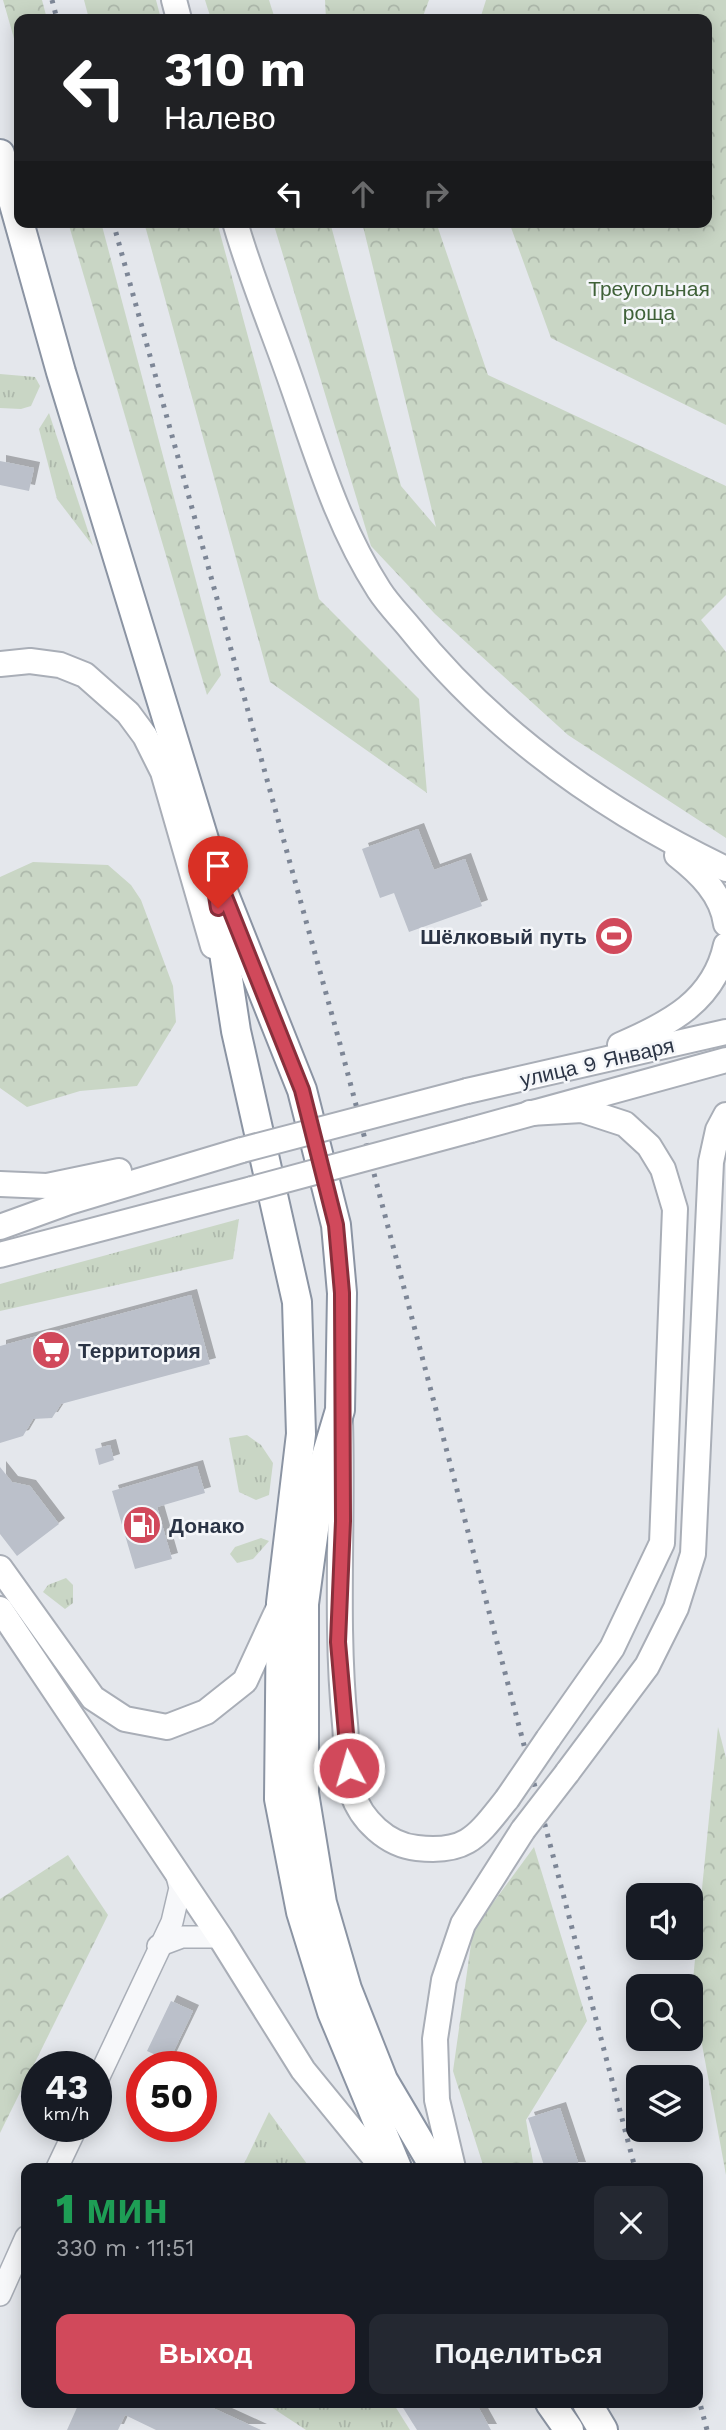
<!DOCTYPE html>
<html lang="ru">
<meta charset="utf-8">
<style>
body{margin:0;font-family:"Work Sans",sans-serif;background:#242831;color:#f1f3f6;height:100vh;display:flex;flex-direction:column;font-size:26px;white-space:nowrap}
*{box-sizing:border-box;margin:0}
p{font-size:23px;color:#9ea1a6}
.icon{flex:none;width:38px;height:38px;fill:none;stroke:currentColor;stroke-width:2;stroke-linecap:round;stroke-linejoin:round}
.map{position:relative;flex:1;overflow:hidden}
.side{position:absolute;left:21px;top:2163px;width:682px;height:245px;display:flex;flex-direction:column;background:#171b24;border-radius:14px;box-shadow:0 4px 18px #0003}
.side>*{flex:none}
.guide{position:absolute;left:14px;top:14px;width:698px;height:214px;border-radius:14px;box-shadow:0 4px 18px #0003;background:#202124;color:#fff;overflow:hidden}
.controls{position:absolute;left:626px;top:1883px;display:grid;gap:14px}
.controls a{display:grid;place-items:center;width:77px;height:77px;border-radius:14px;background:#171b24;box-shadow:0 4px 18px #0003;font-size:35px}
.speed{position:absolute;left:21px;top:2051px;display:flex;gap:14px;font-size:35px;font-weight:700;text-align:center}
.speed>*{display:grid;place-content:center;width:91px;height:91px;border-radius:50%;background:#171b24;box-shadow:0 4px 18px #0003;line-height:1}
.speed small{font-size:18px;font-weight:400}
.speed .limit{border:10px solid #d22;background:#fff;color:#111}
.pin{position:absolute;display:grid;place-items:center;width:60px;height:60px;color:#fff;margin:-72px -30px;border-radius:50% 50% 50% 0;rotate:-45deg;box-shadow:0 0 7px #0007}
.pin .icon{rotate:45deg}
.me{position:absolute;width:77px;margin:-38px;rotate:354deg;stroke-linejoin:round;filter:drop-shadow(0 0 5px #0008)}
.turn{display:flex;align-items:center;gap:24px;height:147px;padding:0 35px;font-size:32px}
.turn .icon{width:91px;height:91px;stroke-width:2.5}
.turn b{display:block;font-size:49px;line-height:60px}
.lanes{display:flex;align-items:center;height:66px;padding:0 35px;background:#0003;justify-content:center;gap:35px;direction:ltr}
.lanes .off{opacity:.35}
.round{display:grid;place-items:center;flex:none;width:74px;height:74px;border-radius:14px;background:#242831}
.summary{display:flex;align-items:center;justify-content:space-between;height:119px;padding:0 35px}
h1{font-size:42px;font-weight:800;line-height:52px;color:#1e9e55}
.primary-button{display:flex;gap:14px;margin-top:auto;padding:14px 35px}
.primary-button a{flex:1;height:80px;border-radius:14px;background:#d1495b;color:#fff;font-size:28px;font-weight:800;line-height:80px;text-align:center}
.primary-button a+a{background:#242831;color:#f1f3f6}
.map>svg:first-child{display:block}
.grass{fill:url(#grass-tufts)}
.forest{fill:url(#forest-crowns)}
.building{fill:#bbc0ca;filter:url(#shadow)}
.lines{fill:none;stroke-linecap:round;stroke-linejoin:round}
.tertiary-casing{stroke:#a9aeb7;stroke-width:24}
.secondary-casing{stroke:#a9aeb7;stroke-width:28}
.trunk-casing{stroke:#8b94a3;stroke-width:32}
.tertiary{stroke:#f7f8fa;stroke-width:21}
.secondary{stroke:#fff;stroke-width:24}
.trunk{stroke:#fff;stroke-width:28}
.rail{stroke:#7d8696;stroke-width:5;stroke-dasharray:3.5 7;stroke-linecap:butt}
.secondary-bridge-casing{stroke:#a9aeb7;stroke-width:28;stroke-linecap:butt}
.secondary-bridge{stroke:#fff;stroke-width:24}
.route-casing{stroke:#882f3b;stroke-width:18}
.route{stroke:#d1495b;stroke-width:12}
.labels{text-anchor:middle;dominant-baseline:central;stroke-width:5;stroke-linejoin:round;paint-order:stroke}
.park-label{font-size:21px;fill:#3f6138;stroke:#f4f6f9}
.poi-label{font-size:21px;font-weight:bold;fill:#2b3445;stroke:#f4f6f9;text-anchor:start}
.street-label{font-size:21px;fill:#2b3445;stroke:#f4f6f9}
</style>
<div class="map">
<svg width="726" height="2430" viewBox="0 0 726 2430">
<defs>
<pattern id="grass-tufts" width="24" height="20" patternUnits="userSpaceOnUse" patternTransform="scale(1.75)"><rect width="24" height="20" fill="#c9d6c5"/><path d="M3 7l-1-3M5 7V3M7 7l1-3M15 17l-1-3M17 17v-4M19 17l1-3" fill="none" stroke="#adb8ab"/></pattern>
<pattern id="forest-crowns" width="20" height="18" patternUnits="userSpaceOnUse" patternTransform="scale(1.75)"><rect width="20" height="18" fill="#c9d6c5"/><path d="M2 6a3 3 0 1 1 6 0M12 15a3 3 0 1 1 6 0" fill="none" stroke="#adb8ab"/></pattern>
<filter id="shadow"><feDropShadow dx="6" dy="-6" stdDeviation="0" flood-color="#0004"/></filter>
</defs>
<rect width="100%" height="100%" fill="#e4e7ec"/>
<g class="grass">
<polygon points="0,374 35,377 40,386 31,406 21,409 0,408"/>
<polygon points="49,413 93,546 57,499 39,429"/>
<polygon points="239,1219 233,1259 0,1311 0,1284"/>
<polygon points="247,1435 261,1445 273,1463 269,1495 256,1500 239,1492 229,1438"/>
<polygon points="261,1538 269,1541 253,1559 237,1563 230,1554 235,1547"/>
<polygon points="66,1578 73,1585 73,1603 65,1609 43,1592 48,1585"/>
<polygon points="269,2112 310,2168 242,2168"/>
<polygon points="265,2403 393,2403 410,2430 306,2430"/>
</g>
<g class="forest">
<polygon points="3,0 42,0 47,19 19,19 19,56"/>
<polygon points="84,0 156,0 161,19 89,19"/>
<polygon points="205,0 269,0 275,19 211,19"/>
<polygon points="325,0 429,0 422,19 326,19"/>
<polygon points="486,0 726,0 726,425 551,338 509,222 707,222 707,19 480,19"/>
<polygon points="68,222 101,222 221,675 207,695"/>
<polygon points="144,222 217,222 319,599 419,699 427,793 270,682"/>
<polygon points="273,222 330,222 401,486 436,527 362,222 436,222 488,375 726,486 726,595 701,620 726,652 726,838 568,735 435,614 371,546"/>
<polygon points="33,862 108,865 131,885 141,900 173,986 176,1022 137,1086 80,1091 27,1107 0,1088 0,877"/>
<polygon points="718,1727 726,1758 726,2175 692,1990"/>
<polygon points="534,1847 587,2021 526,2120 534,2168 484,2168 453,2071 473,1930"/>
<polygon points="68,1855 108,1915 0,2133 0,1899"/>
</g>
<g class="building">
<polygon points="0,461 34,468 29,491 0,485"/>
<polygon points="418,829 434,870 465,859 482,906 409,932 394,893 380,898 362,849"/>
<polygon points="191,1295 210,1364 61,1404 52,1418 33,1419 23,1436 0,1443 0,1346"/>
<polygon points="110,1445 114,1460 99,1465 95,1449"/>
<polygon points="197,1466 205,1493 157,1507 172,1559 135,1569 112,1491"/>
<polygon points="0,1467 12,1482 30,1486 59,1524 17,1556 0,1534"/>
<polygon points="171,2001 193,2011 169,2061 147,2051"/>
<polygon points="560,2108 580,2168 545,2168 528,2118"/>
<polygon points="79,2403 202,2403 261,2430 156,2430 125,2415 118,2430 67,2430"/>
<polygon points="400,2403 476,2403 491,2430 417,2430"/>
</g>
<g class="lines">
<defs>
<g id="tertiary">
<polyline points="158,1946 182,1937 220,1937"/>
<polyline points="96,2083 172,1922 180,1888 176,1872"/>
<polyline points="57,2168 77,2126"/>
<polyline points="0,2295 26,2237"/>
</g>
<g id="secondary">
<polyline points="174,0 179,19"/>
<path d="M235,222C251,278 274,332 293,387C318,458 338,526 379,590C388,604 399,615 409,627C493,732 605,811 726,869"/>
<polyline points="0,664 30,661 60,665 85,675 128,713 145,736 163,772 213,946"/>
<path d="M677,855C700,873 722,894 726,924"/>
<path d="M620,1045C669,1024 714,1001 726,945"/>
<polyline points="467,1091 726,1032"/>
<polyline points="530,1113 582,1110 625,1124 649,1146 663,1169 675,1209 662,1543 612,1648 548,1739"/>
<polyline points="471,1130 726,1060"/>
<polyline points="0,1184 47,1186 119,1171"/>
<polyline points="0,1227 69,1202 242,1150"/>
<polyline points="0,1255 252,1189"/>
<path d="M340,1421C343,1522 335,1623 345,1724C347,1745 345,1772 352,1792C361,1820 387,1845 417,1848C468,1854 478,1835 507,1799"/>
<polyline points="0,1568 93,1698 125,1719 167,1727 206,1712 245,1681 281,1603"/>
<polyline points="0,1609 220,1937 303,2070 383,2168"/>
<polyline points="567,1773 647,1666 676,1608 693,1554 711,1162 718,1130 726,1115"/>
<polyline points="453,2168 437,2100 435,2039 444,1980 463,1924 523,1830"/>
</g>
<g id="trunk">
<polyline points="0,154 61,372 210,859 302,1090 336,1225 342,1293 340,1410 322,1470 304,1604 304,1793 322,1903 347,1989 383,2080 435,2168"/>
<polyline points="217,907 236,1031 297,1302 301,1434 281,1603 279,1799 301,1912 332,2012 397,2168"/>
<polyline points="550,2403 569,2430"/>
<polyline points="587,2403 603,2430"/>
</g>
</defs>
<use href="#tertiary" class="tertiary-casing"/>
<use href="#secondary" class="secondary-casing"/>
<use href="#trunk" class="trunk-casing"/>
<use href="#tertiary" class="tertiary"/>
<use href="#secondary" class="secondary"/>
<use href="#trunk" class="trunk"/>
<g class="rail">
<polyline points="52,0 57,19"/>
<polyline points="113,222 340,1044 635,2168"/>
<polyline points="698,2396 707,2430"/>
</g>
<defs>
<g id="secondary-bridge">
<polyline points="242,1150 467,1091"/>
<polyline points="252,1189 471,1130"/>
<polyline points="507,1799 548,1739"/>
<polyline points="523,1830 567,1773"/>
</g>
</defs>
<use href="#secondary-bridge" class="secondary-bridge-casing"/>
<use href="#secondary-bridge" class="secondary-bridge"/>
</g>
<g class="lines">
<defs>
<polyline id="route" points="218,908 210,859 302,1090 336,1225 342,1293 343,1521 338,1642 349,1768"/>
</defs>
<use href="#route" class="route-casing"/>
<use href="#route" class="route"/>
</g>
<defs>
<symbol id="stadium-disc" viewBox="-11 -11 22 22"><circle r="9.5" fill="#d1495b" stroke="#f4f6f9"/><path d="M0-5a6.5 5 0 1 0 0 10a6.5 5 0 1 0 0-10ZM-3.5-1.8h7v3.6h-7Z" fill="#fff"/></symbol>
<symbol id="supermarket-disc" viewBox="-11 -11 22 22"><circle r="9.5" fill="#d1495b" stroke="#f4f6f9"/><path d="M-6-5.5h2.5l.6 2H6L4.5 2H-2.5L-4.4-4H-6ZM-1.5 3.2a1.3 1.3 0 1 0 .1 0ZM3 3.2a1.3 1.3 0 1 0 .1 0Z" fill="#fff"/></symbol>
<symbol id="fuel-disc" viewBox="-11 -11 22 22"><circle r="9.5" fill="#d1495b" stroke="#f4f6f9"/><path d="M-5.5-6h7V0h2V4h1.3V-2.5L3-4.5l.8-.8L6-3V5H2.5V1h-1V6h-7ZM-4.2-4.7v3.2H.2V-4.7Z" fill="#fff"/></symbol>
</defs>
<g fill-rule="evenodd">
<use href="#stadium-disc" x="592" y="914" width="44" height="44"/>
<use href="#supermarket-disc" x="29" y="1328" width="44" height="44"/>
<use href="#fuel-disc" x="120" y="1503" width="44" height="44"/>
</g>
<g class="labels">
<g class="park-label">
<text x="649" y="288">Треугольная<tspan x="649" dy="24">роща</tspan></text>
</g>
<g class="poi-label">
<text x="587" y="936" text-anchor="end">Шёлковый путь</text>
<text x="78" y="1350">Территория</text>
<text x="169" y="1525">Донако</text>
</g>
<g class="street-label">
<text transform="translate(597 1062) rotate(-13)">улица 9 Января</text>
</g>
</g>
</svg>
<div class="controls">
<a><svg class="icon" aria-label="sound" viewBox="0 0 24 24"><path d="M4 9h4l5-4v14l-5-4H4zM17 9q2 3 0 6"/></svg></a>
<a><svg class="icon" aria-label="search" viewBox="0 0 24 24"><circle cx="10" cy="10" r="6"/><path d="M15 15l6 6"/></svg></a>
<a><svg class="icon" aria-label="layers" viewBox="0 0 24 24"><path d="M12 4l9 5-9 5-9-5zM3 14l9 5 9-5"/></svg></a>
</div>
<div class="speed"><div>43<small>km/h</small></div><div class="limit">50</div></div>
<div class="pin" style="left:218px;top:908px;background:#d93025"><svg class="icon" aria-label="arrive" viewBox="0 0 24 24"><path d="M6 21V4h12l-3 4 3 4H6"/></svg></div>
<svg class="me" style="left:349px;top:1768px" viewBox="-20 -20 40 40"><circle r="17" fill="#d1495b" stroke="#fff" stroke-width="3"/><path d="M0-11L8 9 0 5-8 9z" fill="#fff"/></svg>
<div class="guide">
<div class="turn"><svg class="icon" aria-label="left" viewBox="0 0 24 24"><path d="M17 20v-9H6M10 6l-5 5 5 5"/></svg><div><b>310 m</b>Налево</div></div>
<div class="lanes"><svg class="icon" aria-label="left" viewBox="0 0 24 24"><path d="M17 20v-9H6M10 6l-5 5 5 5"/></svg><svg class="icon off" aria-label="ahead" viewBox="0 0 24 24"><path d="M12 20V5M6 11l6-6 6 6"/></svg><svg class="icon off" aria-label="right" viewBox="0 0 24 24"><path d="M7 20v-9h11M14 6l5 5-5 5"/></svg></div>
</div>
<section class="side">
<div class="summary"><div><h1>1 мин</h1><p>330 m · 11:51</p></div><a class="round"><svg class="icon" aria-label="close" viewBox="0 0 24 24"><path d="M6 6l12 12M18 6L6 18"/></svg></a></div>
<div class="primary-button"><a>Выход</a><a>Поделиться</a></div>
</section>
</div>
